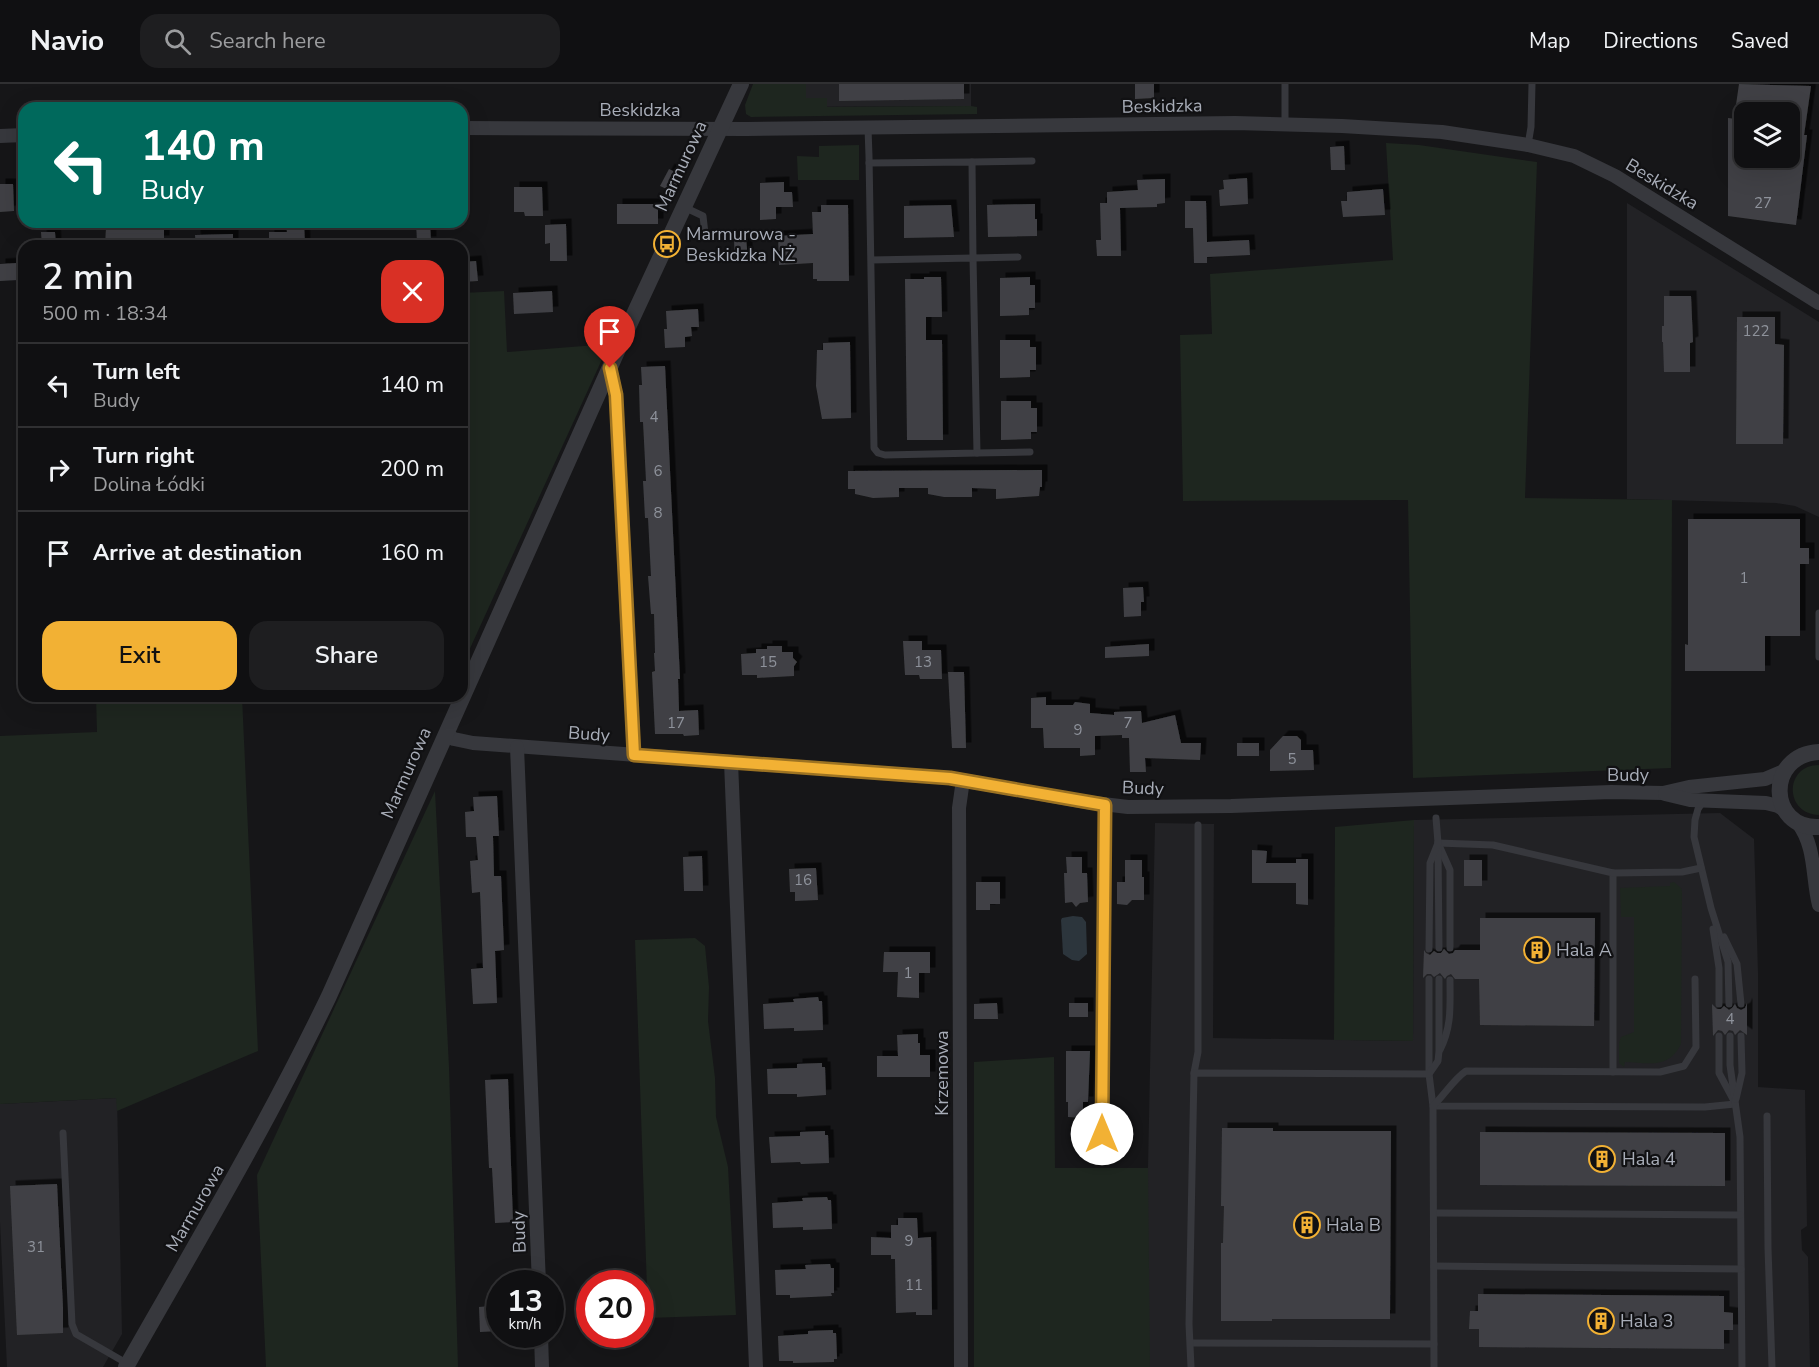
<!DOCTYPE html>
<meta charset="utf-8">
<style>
body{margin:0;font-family:"Nunito Sans",sans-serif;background:#1e1e20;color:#f1f3f6;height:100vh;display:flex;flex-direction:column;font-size:22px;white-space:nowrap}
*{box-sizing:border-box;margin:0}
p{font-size:20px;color:#9c9d9f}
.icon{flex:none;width:33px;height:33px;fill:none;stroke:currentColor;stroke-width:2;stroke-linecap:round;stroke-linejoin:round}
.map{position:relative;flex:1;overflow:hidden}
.drawer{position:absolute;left:18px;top:156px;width:450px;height:462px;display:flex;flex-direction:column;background:#101012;border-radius:18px;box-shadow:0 6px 24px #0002,0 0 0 2px #303032}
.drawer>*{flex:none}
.hud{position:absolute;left:18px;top:18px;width:450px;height:126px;border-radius:18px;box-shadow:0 6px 24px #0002,0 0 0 2px #303032;background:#00695c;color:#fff;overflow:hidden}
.tools{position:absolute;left:1734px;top:18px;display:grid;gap:12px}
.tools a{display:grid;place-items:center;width:66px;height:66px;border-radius:12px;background:#101012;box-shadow:0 6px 24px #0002,0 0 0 2px #303032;font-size:30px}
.speed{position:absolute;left:486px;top:1186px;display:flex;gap:12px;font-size:30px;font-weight:700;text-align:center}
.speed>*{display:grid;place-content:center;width:78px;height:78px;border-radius:50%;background:#101012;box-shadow:0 6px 24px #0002,0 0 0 2px #303032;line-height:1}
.speed small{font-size:15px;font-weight:400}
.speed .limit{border:9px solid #d22;background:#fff;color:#111}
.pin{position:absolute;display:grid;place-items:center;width:51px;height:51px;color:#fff;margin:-62px -26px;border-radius:50% 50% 50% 0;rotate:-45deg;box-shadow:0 0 6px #0007}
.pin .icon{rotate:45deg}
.me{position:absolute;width:66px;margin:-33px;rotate:0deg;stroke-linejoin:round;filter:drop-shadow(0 0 4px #0008)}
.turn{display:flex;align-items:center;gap:21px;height:126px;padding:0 24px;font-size:27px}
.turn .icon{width:78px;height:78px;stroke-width:2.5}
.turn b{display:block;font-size:42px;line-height:51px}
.round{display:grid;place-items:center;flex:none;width:63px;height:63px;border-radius:18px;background:#1e1e20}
.summary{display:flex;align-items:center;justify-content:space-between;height:102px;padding:0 24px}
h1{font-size:36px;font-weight:600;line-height:45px}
.action{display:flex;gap:12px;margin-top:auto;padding:12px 24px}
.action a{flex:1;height:69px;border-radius:18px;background:#f2b134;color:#111;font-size:24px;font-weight:600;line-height:69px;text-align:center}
.action a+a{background:#1e1e20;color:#f1f3f6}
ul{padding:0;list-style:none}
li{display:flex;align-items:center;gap:18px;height:84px;padding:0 24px;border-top:2px solid #303032}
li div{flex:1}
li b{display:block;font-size:22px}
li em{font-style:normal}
header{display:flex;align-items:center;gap:36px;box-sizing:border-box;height:84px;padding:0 30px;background:#101012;border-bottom:2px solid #303032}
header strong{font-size:28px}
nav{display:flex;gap:33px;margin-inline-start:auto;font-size:21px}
.search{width:420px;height:54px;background:#1e1e20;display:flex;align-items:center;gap:15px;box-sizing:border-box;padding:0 21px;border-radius:18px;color:#9c9d9f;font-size:22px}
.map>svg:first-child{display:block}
.built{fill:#222225}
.green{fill:#1e261f}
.water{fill:#2c353c}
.building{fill:#404145;filter:url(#shadow)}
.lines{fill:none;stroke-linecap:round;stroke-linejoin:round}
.service{stroke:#37383d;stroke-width:7}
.minor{stroke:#37383d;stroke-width:14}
.tertiary{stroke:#37383d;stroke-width:16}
.route-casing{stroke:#9d7322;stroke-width:15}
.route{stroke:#f2b134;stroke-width:10}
.labels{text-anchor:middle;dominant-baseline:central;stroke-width:4.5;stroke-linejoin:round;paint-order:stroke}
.number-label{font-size:15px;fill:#8e929b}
.street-label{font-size:18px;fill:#a8adb8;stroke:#111113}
.poi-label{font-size:18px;fill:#a8adb8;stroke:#111113;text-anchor:start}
</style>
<header>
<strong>Navio</strong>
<div class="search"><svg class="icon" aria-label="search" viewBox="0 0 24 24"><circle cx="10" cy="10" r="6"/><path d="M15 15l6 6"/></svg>Search here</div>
<nav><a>Map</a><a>Directions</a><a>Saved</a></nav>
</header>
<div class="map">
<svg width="1819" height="1283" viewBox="0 0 1819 1283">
<defs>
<filter id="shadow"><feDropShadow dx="5.5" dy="-5.5" stdDeviation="0" flood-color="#0009"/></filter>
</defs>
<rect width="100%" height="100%" fill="#161618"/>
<g class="built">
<polygon points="755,0 971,0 971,22 760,23"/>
<polygon points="1627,119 1819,238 1819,433 1795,422 1776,419 1627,415"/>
<polygon points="1720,729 1754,755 1758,889 1758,1003 1805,1006 1807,1142 1801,1146 1802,1166 1808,1173 1810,1283 1147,1283 1148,1084 1155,739 1214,740 1213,954 1413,957 1414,736"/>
<polygon points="117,1014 122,1250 103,1283 7,1283 0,1138 0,1020"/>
</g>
<g class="green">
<polygon points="753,0 806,0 806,14 827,14 827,23 971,22 977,23 977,30 751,33 746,30 745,21"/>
<polygon points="1386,59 1419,61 1537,78 1525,414 1672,416 1671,684 1413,694 1408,416 1183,417 1180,251 1212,250 1210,190 1393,176"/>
<polygon points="859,61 859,96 798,96 797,72 819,73 819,62"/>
<polygon points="504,207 507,268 609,260 462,582 462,209"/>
<polygon points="96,612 242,612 258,967 117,1027 116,1014 0,1020 0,652 97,648"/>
<path d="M1819,681V731C1784,730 1784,681 1819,681Z"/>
<polygon points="435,707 449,983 458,1283 266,1283 257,1091"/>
<polygon points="1414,736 1413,957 1334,956 1335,743"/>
<path d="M1674,798L1681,804L1682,808L1681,960C1669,985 1649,979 1625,978L1624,983L1619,979V959L1621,953L1634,948V833H1621L1620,804L1670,802V799Z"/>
<polygon points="695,854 705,862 709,903 708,937 715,994 716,1033 728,1083 736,1231 648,1234 635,856"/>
<polygon points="1054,973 1055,1084 1148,1084 1150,1283 974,1283 974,978"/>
</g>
<polygon class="water" points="1073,832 1082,833 1086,838 1087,870 1079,877 1072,876 1063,870 1061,836 1062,834"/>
<g class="building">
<polygon points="839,0 964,0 964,15 839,17"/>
<polygon points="1135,0 1154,0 1154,14 1135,15"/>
<polygon points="1739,0 1811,2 1804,51 1807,51 1796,141 1728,132 1728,34 1744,36 1744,74 1790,74 1790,28 1735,28"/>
<polygon points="1344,62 1345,86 1331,86 1330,63"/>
<polygon points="669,85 681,91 673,108 660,102"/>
<polygon points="1247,94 1248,120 1220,122 1219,106 1224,105 1223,96"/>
<polygon points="1165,95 1165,119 1157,120 1157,123 1120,124 1121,172 1097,172 1096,156 1101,156 1100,119 1107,119 1107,108 1138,106 1137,96"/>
<polygon points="784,98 784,108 792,108 793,123 776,123 776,135 760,136 760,99"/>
<polygon points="0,100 13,100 14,127 0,128"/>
<polygon points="514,103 542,103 543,132 525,132 524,128 514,128"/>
<polygon points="1383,105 1385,131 1343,133 1341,117 1347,117 1347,108"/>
<polygon points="1185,117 1206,117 1207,158 1249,156 1250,171 1207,173 1207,179 1194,179 1193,144 1185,144"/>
<rect x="617" y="120" width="41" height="20"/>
<polygon points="1035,120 1035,135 1037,135 1037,152 988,153 987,121"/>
<polygon points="821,121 848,121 849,197 817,197 817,195 813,195 813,179 779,181 778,152 813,150 812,128 821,128"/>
<polygon points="951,121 954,153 904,154 904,122"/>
<polygon points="120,138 164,138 164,157 135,158 135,162 105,162 106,143 121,142"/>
<polygon points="286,138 304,138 305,162 269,162 269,148 287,148"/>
<polygon points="416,138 430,138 431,158 417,158"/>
<polygon points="566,140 567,177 550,177 550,159 545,160 545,141"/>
<polygon points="41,148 55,148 56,162 42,162"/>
<polygon points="233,150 233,162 196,162 195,151"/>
<polygon points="746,154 748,176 735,178 734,155"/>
<polygon points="476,177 478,197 462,198 462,178"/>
<polygon points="17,179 18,196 0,197 0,180"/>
<polygon points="924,193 941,193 942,233 926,233 926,256 942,256 943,356 907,356 905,195 924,195"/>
<polygon points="1030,193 1030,201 1035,201 1035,224 1029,224 1029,231 1000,232 1000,194"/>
<polygon points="552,207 553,228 514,230 513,209"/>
<polygon points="1664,212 1691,212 1693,258 1690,259 1690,288 1664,288 1663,258 1662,258 1662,242 1664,242"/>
<polygon points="698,225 699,243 691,243 692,252 685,253 685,263 665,264 664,245 667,245 666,227"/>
<polygon points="1737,233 1775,233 1775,260 1784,261 1783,360 1736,360"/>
<polygon points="1000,256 1030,256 1030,263 1036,263 1036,286 1030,286 1030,293 1000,294"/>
<polygon points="850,258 851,334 822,335 816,302 817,266 823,266 823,259"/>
<polygon points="665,282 680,595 678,595 679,627 698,626 699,651 684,652 683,650 655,650 652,588 655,587 654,569 655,569 654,530 651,530 648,492 651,492 648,434 645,434 644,415 643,397 646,397 644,357 643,338 640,338 639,301 642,301 641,283"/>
<polygon points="1001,317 1031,317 1031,324 1037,324 1037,348 1031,348 1031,355 1001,356"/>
<polygon points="1042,386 1042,403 1040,403 1039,412 996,415 996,405 972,404 972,413 944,413 928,410 928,404 899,404 899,413 873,414 855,410 855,405 848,405 848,387"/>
<polygon points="1688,435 1800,435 1800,464 1809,464 1809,480 1800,480 1800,552 1765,552 1765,587 1685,587 1685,560 1688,561"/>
<polygon points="1143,503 1144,518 1141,518 1141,532 1124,533 1123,504"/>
<polygon points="903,557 922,557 922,566 941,566 942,595 920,595 919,591 905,591"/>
<polygon points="1149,560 1149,572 1105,574 1105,563"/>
<polygon points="767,562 782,562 782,568 793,568 793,574 797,578 794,582 794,592 757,594 757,591 742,591 741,570 756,569 756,565 767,565"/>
<polygon points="948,588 964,588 966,664 952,664"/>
<polygon points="1046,613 1046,621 1073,621 1075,618 1090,620 1090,629 1114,631 1114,628 1141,627 1142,639 1175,631 1181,659 1201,659 1200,676 1145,674 1146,688 1130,688 1129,654 1122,654 1122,651 1095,652 1095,671 1080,672 1080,664 1044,664 1043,644 1031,644 1031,614"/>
<polygon points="1283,652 1297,652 1301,656 1301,666 1313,666 1314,686 1270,687 1270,666"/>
<rect x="1237" y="659" width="22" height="13"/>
<polygon points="497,712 499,752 493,752 494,792 501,792 504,866 495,867 497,919 473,920 471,885 483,884 480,808 472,809 470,777 478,776 476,753 466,753 465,728 474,727 473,713"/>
<polygon points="1252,766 1267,767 1266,779 1296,779 1296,775 1308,775 1308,821 1296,820 1296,799 1252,799"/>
<polygon points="702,772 703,807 684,807 683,773"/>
<polygon points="1066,773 1082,773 1082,789 1087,789 1088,818 1080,819 1076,823 1072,818 1065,819 1064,789 1067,789"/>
<polygon points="1125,776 1142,776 1142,793 1144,793 1144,816 1132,816 1127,821 1117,820 1117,798 1125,798"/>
<rect x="1464" y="776" width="18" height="26"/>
<polygon points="816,784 818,816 795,817 795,808 790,808 789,785"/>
<polygon points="976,798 1000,798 1000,820 990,820 990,826 976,826"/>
<polygon points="1480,834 1595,834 1594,942 1480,941 1479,895 1455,895 1451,890 1447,892 1445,895 1440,889 1434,893 1431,890 1427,890 1423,894 1424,866 1426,869 1430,871 1434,867 1437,869 1441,869 1444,865 1449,870 1453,869 1455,866 1480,866"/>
<polygon points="884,868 930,868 930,889 919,889 919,914 897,913 898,888 883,888"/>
<polygon points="818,913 819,917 822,917 823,946 794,947 794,944 764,945 763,920 794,918 793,915"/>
<polygon points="997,919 998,935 974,935 974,920"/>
<rect x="1069" y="919" width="19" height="14"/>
<polygon points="1747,919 1747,951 1740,946 1735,951 1733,947 1729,946 1725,951 1722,947 1718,946 1713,952 1712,920 1717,925 1721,925 1724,922 1729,926 1732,924 1735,920 1737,924 1741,926 1745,924"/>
<polygon points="918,950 918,959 920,959 920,971 930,971 930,993 877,993 877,972 898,972 897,951"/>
<polygon points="1066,967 1090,967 1088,1018 1083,1018 1083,1034 1068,1033 1068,1018 1066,1018"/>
<polygon points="822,979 822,983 825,983 826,1011 797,1013 797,1010 768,1010 767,985 797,984 797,980"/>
<polygon points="508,995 513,1138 495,1139 492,1084 489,1084 485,996"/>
<polygon points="1222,1044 1273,1044 1273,1047 1391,1047 1390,1235 1272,1235 1272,1237 1221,1237 1221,1159 1223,1159 1224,1122 1221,1122"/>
<polygon points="825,1047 825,1051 828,1051 829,1079 801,1080 800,1078 771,1079 769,1053 800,1052 800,1048"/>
<polygon points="1480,1048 1725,1049 1725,1102 1480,1101"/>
<polygon points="57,1100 63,1224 63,1249 17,1251 10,1102"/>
<polygon points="827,1113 828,1116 831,1116 832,1145 803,1146 803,1143 773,1144 772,1119 803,1117 802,1114"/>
<polygon points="898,1134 917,1134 918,1154 931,1153 932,1231 916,1231 916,1228 896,1229 895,1175 891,1175 891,1171 871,1171 871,1153 891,1154 891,1141 898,1141"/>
<polygon points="830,1180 831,1184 834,1184 834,1209 831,1209 832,1212 790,1214 790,1211 776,1211 775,1186 806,1185 805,1181"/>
<polygon points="1478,1210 1724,1212 1724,1228 1733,1229 1733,1246 1724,1246 1724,1265 1479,1263 1479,1245 1469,1245 1470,1227 1478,1227"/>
<polygon points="500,1221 500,1247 480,1248 479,1223"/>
<polygon points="833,1246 833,1249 836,1249 837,1275 834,1275 834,1278 793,1279 793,1277 779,1277 778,1252 808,1250 808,1247"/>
</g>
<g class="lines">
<g class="service">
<polyline points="1285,0 1285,40"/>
<polyline points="868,44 869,72 874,364 878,369 885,371 977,369 973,174 871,176"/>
<polyline points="1528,61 1531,43 1532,0"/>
<polyline points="972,78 1032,77"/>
<polyline points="869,79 972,78 973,174 1018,173"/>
<polyline points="684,123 703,132 705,150"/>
<polyline points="977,369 1030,368"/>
<polyline points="1819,529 1819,573"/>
<polyline points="1704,716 1698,725 1695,736 1694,753 1711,824 1728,878 1729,920"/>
<polyline points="1438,759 1493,761 1613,789 1613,988"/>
<polyline points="1438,759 1450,786 1450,864"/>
<polyline points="1438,764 1439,864"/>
<polyline points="1613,789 1682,788 1701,784"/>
<polyline points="1713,845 1719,884 1719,920"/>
<polyline points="1724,853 1737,880 1741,920"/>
<polyline points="1429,865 1430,779 1438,759 1436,734"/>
<polyline points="1429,895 1429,990 1433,1022 1705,1023 1735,1020"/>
<polyline points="1719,952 1719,989 1733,1015"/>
<polyline points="1730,952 1730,981 1740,1053 1742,1283"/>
<path d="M1440,966C1452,942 1450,922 1450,896"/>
<polyline points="1194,989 1198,968 1198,741"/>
<polyline points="1736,1015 1742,989 1741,952"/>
<polyline points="1767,1032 1768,1164 1772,1283"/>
<polyline points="63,1049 72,1240 76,1250 128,1280"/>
<polyline points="1102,1073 1105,721"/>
<polyline points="1434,1129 1740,1131"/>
<polyline points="1434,1182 1741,1185"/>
<polyline points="1191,1259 1434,1260"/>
<polyline points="1191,1283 1189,1240 1194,989 1429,990 1438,977 1439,967 1439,895"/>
<path d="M1434,1283L1433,1022C1444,1011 1455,994 1466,987L1660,988L1684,982L1696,963L1695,895"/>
</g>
<g class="minor">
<polyline points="462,44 747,45 1235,39 1342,42 1442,48 1528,61 1574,72 1615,92 1819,219"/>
<polyline points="0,52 24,51"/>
<polyline points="610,284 616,311 634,671"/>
<polyline points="445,651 454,655 473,659 950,694 1086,718 1128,723 1231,722 1611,708 1663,709 1689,703 1765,695 1784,687"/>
<polyline points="517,663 539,1200"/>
<polyline points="731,678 756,1283"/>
<polyline points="1665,710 1690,716 1766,719 1778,722 1786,727"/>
<path d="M1798,739C1816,763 1812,793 1819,821"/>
<polyline points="541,1251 542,1283"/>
<polyline points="961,1283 959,724 963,696"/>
</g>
<g class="tertiary">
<path d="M1819,668C1765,671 1768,745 1819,743"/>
<path d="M126,1283C196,1160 268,1039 329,912L623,254L741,0"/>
</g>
</g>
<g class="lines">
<defs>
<polyline id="route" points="610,284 616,311 634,671 950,694 1105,721 1102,1050"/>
</defs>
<use href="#route" class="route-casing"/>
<use href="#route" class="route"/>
</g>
<defs>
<symbol id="bus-ring" viewBox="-11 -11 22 22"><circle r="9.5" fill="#111113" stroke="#f2b134" stroke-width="1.5"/><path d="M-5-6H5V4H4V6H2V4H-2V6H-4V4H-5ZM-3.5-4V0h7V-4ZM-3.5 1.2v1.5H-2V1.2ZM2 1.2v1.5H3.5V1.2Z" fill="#f2b134"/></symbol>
<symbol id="building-ring" viewBox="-11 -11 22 22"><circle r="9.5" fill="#111113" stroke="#f2b134" stroke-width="1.5"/><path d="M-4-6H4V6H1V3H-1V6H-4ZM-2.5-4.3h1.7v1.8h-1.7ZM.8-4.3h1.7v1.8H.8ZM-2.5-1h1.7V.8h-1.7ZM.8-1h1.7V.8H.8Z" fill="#f2b134"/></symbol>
</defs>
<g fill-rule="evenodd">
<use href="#bus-ring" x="652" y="145" width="30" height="30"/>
<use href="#building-ring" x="1522" y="851" width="30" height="30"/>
<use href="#building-ring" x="1587" y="1060" width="30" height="30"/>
<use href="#building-ring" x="1292" y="1126" width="30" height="30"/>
<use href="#building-ring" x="1586" y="1222" width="30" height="30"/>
</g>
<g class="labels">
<g class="number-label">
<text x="1763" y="119">27</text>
<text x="1756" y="247">122</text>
<text x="654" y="333">4</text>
<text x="658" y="387">6</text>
<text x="658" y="429">8</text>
<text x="1744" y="494">1</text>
<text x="768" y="578">15</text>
<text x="923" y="578">13</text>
<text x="676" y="639">17</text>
<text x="1128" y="639">7</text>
<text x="1078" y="646">9</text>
<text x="1292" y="675">5</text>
<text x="803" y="796">16</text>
<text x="908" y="889">1</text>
<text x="1730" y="935">4</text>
<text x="909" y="1157">9</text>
<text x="36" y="1163">31</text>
<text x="914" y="1201">11</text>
</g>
<g class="street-label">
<text transform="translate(1162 22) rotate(-1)">Beskidzka</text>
<text x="640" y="26">Beskidzka</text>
<text transform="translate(681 82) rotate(-65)">Marmurowa</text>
<text transform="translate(1662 100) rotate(31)">Beskidzka</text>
<text transform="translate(589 650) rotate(4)">Budy</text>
<text transform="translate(406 689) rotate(-66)">Marmurowa</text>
<text x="1628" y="691">Budy</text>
<text transform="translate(1143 704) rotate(2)">Budy</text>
<text transform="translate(942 989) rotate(-90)">Krzemowa</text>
<text transform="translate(195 1124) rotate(-60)">Marmurowa</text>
<text transform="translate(519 1148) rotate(-92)">Budy</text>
</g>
<g class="poi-label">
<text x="686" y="150">Marmurowa -<tspan x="686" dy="21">Beskidzka NŻ</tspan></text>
<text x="1556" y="866">Hala A</text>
<text x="1622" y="1075">Hala 4</text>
<text x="1326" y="1141">Hala B</text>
<text x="1620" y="1237">Hala 3</text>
</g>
</g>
</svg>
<div class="tools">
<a><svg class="icon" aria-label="layers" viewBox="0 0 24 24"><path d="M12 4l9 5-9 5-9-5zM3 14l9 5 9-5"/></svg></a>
</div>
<div class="speed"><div>13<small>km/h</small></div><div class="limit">20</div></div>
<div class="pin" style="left:610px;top:284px;background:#d93025"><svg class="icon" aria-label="arrive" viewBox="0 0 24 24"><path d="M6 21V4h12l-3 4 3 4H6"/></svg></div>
<svg class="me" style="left:1102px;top:1050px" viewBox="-20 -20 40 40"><circle r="19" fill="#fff"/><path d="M0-13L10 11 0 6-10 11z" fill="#f2b134"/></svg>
<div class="hud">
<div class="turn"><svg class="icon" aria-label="left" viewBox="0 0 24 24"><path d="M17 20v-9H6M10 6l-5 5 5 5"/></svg><div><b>140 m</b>Budy</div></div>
</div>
<section class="drawer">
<div class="summary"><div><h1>2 min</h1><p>500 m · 18:34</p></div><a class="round" style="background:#d93025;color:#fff"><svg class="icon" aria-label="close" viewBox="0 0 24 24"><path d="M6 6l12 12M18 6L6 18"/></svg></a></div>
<ul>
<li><svg class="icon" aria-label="left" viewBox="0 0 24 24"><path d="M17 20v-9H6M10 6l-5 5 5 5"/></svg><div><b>Turn left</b><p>Budy</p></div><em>140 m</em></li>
<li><svg class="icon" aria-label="right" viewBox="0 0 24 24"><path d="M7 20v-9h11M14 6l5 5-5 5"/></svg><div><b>Turn right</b><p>Dolina Łódki</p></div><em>200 m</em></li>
<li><svg class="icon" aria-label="arrive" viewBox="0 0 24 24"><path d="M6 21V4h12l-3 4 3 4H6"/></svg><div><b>Arrive at destination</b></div><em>160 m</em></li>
</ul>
<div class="action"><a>Exit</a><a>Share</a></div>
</section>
</div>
